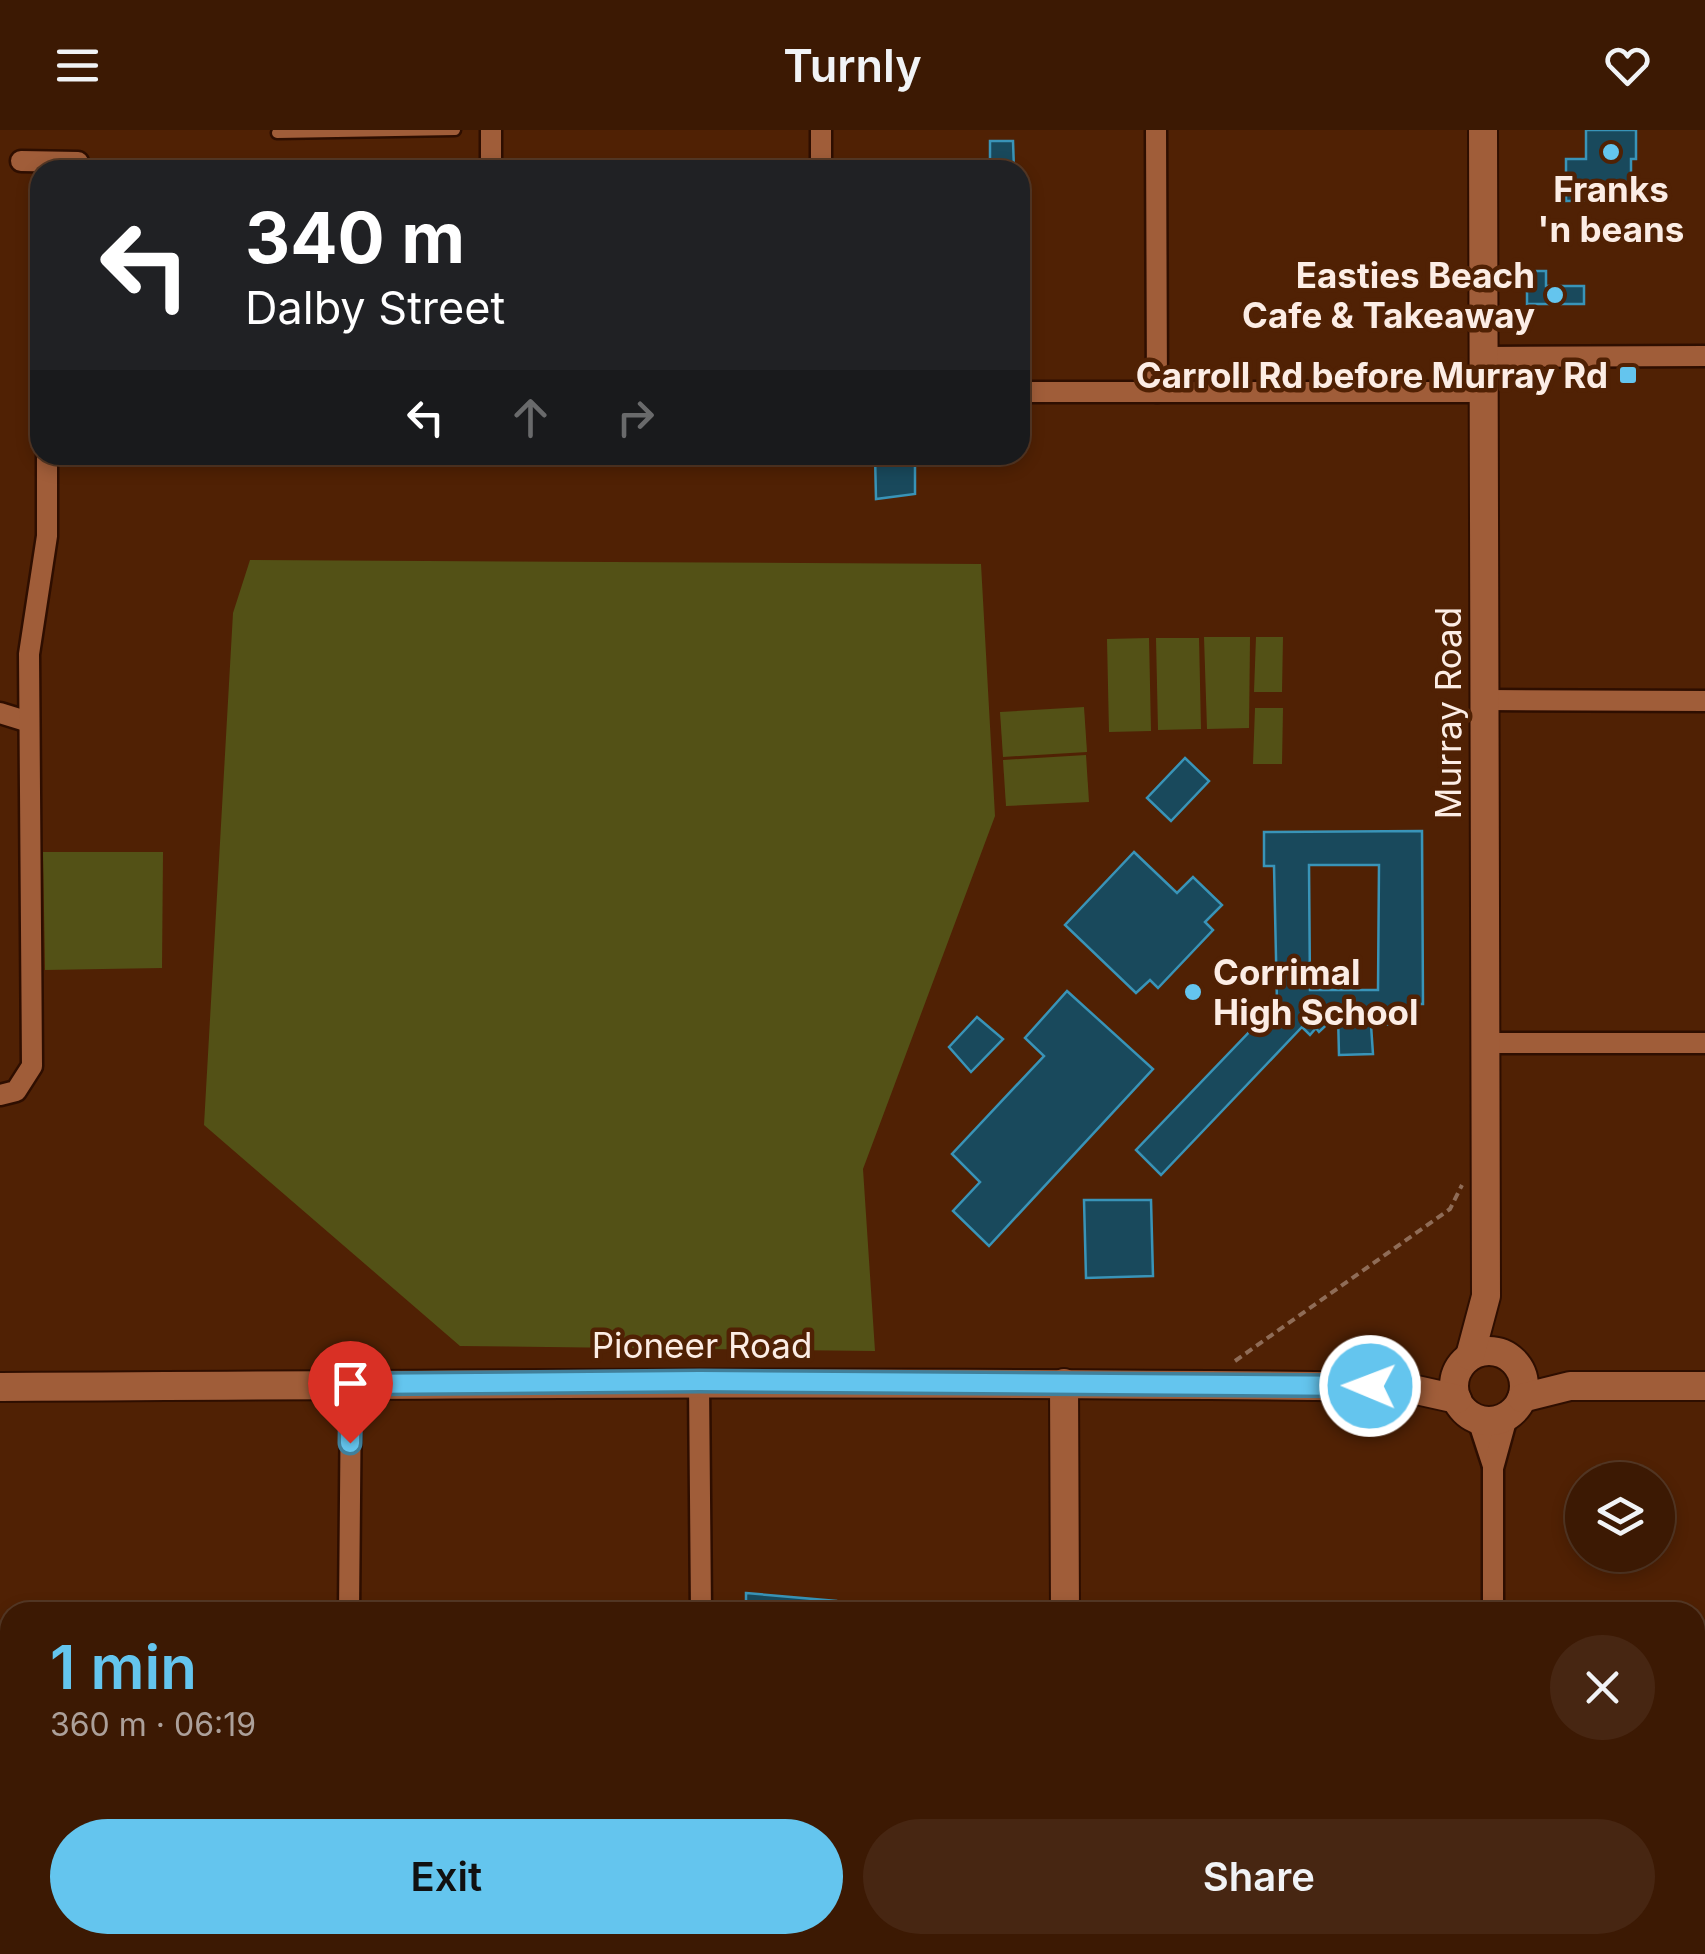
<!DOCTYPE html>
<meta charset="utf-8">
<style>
body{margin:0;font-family:Inter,sans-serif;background:#472612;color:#f1f3f6;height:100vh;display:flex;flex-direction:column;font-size:38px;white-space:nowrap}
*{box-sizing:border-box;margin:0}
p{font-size:32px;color:#aca09a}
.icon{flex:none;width:55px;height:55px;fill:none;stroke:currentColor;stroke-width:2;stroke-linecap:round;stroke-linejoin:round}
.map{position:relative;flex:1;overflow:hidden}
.drawer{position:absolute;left:0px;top:1472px;width:1705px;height:352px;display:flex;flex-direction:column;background:#3c1903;border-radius:30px 30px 0 0;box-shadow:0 5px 15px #0003,0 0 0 2px #553825}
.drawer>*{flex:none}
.banner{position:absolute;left:30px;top:30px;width:1000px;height:305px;border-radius:30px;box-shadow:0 5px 15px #0003,0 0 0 2px #553825;background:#202124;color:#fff;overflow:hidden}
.controls{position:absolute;left:1565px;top:1332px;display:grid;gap:20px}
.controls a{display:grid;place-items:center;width:110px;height:110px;border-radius:50%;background:#3c1903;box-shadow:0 5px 15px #0003,0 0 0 2px #553825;font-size:50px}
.pin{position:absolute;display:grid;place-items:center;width:85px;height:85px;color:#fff;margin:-102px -42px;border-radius:50% 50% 50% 0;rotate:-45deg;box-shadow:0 0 10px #0007}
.pin .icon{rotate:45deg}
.me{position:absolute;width:110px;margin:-55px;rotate:271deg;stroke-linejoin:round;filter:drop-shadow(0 0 8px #0008)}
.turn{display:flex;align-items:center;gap:35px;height:210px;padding:0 50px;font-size:45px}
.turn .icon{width:130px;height:130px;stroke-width:2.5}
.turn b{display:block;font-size:70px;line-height:85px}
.lanes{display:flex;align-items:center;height:95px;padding:0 50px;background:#0003;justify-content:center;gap:50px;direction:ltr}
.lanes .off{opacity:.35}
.round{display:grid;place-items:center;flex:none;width:105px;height:105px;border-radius:52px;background:#472612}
.headline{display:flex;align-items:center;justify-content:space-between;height:170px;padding:0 50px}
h1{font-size:60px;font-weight:600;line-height:75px;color:#64c5ee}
.action{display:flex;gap:20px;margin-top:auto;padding:20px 50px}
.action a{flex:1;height:115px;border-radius:60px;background:#64c5ee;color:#111;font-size:40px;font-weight:600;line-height:115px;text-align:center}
.action a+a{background:#472612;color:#f1f3f6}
header{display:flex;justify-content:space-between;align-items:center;height:130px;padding:0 50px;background:#3c1903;font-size:45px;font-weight:600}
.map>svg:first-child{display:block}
.green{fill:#535116}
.building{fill:#19495c;stroke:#3994b8;stroke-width:2.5;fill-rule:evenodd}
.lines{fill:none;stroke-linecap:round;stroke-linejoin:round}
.lane-casing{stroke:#2e0e00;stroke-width:15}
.street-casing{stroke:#2e0e00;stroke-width:25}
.secondary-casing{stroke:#2e0e00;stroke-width:32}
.path{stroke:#8f6c57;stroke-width:4;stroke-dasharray:8 5;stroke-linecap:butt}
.lane{stroke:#a05d39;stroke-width:10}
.street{stroke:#a05d39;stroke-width:20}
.secondary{stroke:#a05d39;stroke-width:28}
.route-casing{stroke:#41809b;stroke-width:25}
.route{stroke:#64c5ee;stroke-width:18}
.poi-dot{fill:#64c5ee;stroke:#502104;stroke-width:4}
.labels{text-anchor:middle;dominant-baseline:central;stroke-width:9;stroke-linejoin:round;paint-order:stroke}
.poi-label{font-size:35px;font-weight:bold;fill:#fcede5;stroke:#502104;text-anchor:end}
.street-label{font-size:35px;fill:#fcede5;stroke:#502104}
</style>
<header><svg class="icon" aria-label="menu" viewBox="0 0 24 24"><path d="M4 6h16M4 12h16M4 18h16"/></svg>Turnly<svg class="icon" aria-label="heart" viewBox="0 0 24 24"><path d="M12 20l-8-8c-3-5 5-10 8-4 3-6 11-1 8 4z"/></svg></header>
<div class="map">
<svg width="1705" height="1824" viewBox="0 0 1705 1824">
<rect width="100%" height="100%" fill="#502104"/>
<g class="green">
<polygon points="250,430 981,434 995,686 863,1039 875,1221 460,1216 204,995 233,483"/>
<polygon points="1204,507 1250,507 1249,598 1207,599"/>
<polygon points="1256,507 1283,507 1282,562 1254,562"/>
<polygon points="1149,508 1151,601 1109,602 1107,509"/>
<polygon points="1156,508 1199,508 1201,599 1158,600"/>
<polygon points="1084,577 1087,622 1003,627 1000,582"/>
<polygon points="1255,578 1283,578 1282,634 1253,634"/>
<polygon points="1086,625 1089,672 1006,676 1003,630"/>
<polygon points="43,722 163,722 162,838 45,840"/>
<polygon points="1090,1815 1327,1815 1470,1821 1470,1824 1090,1824"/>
</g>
<g class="building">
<polygon points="1586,0 1636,0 1636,29 1631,29 1631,52 1622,52 1623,70 1566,71 1566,29 1586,29"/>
<polygon points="990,11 1013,11 1014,40 990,40"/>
<polygon points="1527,141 1546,141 1546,156 1584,156 1584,174 1527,174"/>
<polygon points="875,325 915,326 915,364 876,369"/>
<polygon points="1185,628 1209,651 1171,691 1147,668"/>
<path d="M1422,701L1423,874H1414L1416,884H1410V894L1371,895L1373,924L1339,925L1338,884L1319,902L1316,898L1310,905L1302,897L1161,1045L1136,1020L1277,873L1274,736H1264V702ZM1309,735H1379L1378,860H1310Z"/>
<polygon points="1134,722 1177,763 1193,747 1222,775 1205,792 1213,800 1158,858 1150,850 1136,863 1065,795"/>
<polygon points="1067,861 1153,939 989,1116 953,1081 980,1052 952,1024 1044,926 1025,908"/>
<polygon points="977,887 1003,909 971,942 949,917"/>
<polygon points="1084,1070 1151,1070 1153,1146 1086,1148"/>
<polygon points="746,1463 836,1471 835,1482 746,1482"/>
</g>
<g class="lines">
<defs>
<polyline id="lane" points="277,3 455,0"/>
<g id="street">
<polyline points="491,0 491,40"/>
<polyline points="821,0 821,40"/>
<polyline points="1156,0 1157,262"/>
<polyline points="21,31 78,32"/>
<polyline points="1484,227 1705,226"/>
<polyline points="1020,262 1484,262"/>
<polyline points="1485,570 1705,571"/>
<polyline points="0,583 29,592"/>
<polyline points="1486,913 1705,913"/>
<polyline points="0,965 16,961 32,936 29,524 47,406 47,325"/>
<polyline points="699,1251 701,1482"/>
<polyline points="1478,1290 1493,1336"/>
<polyline points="349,1482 351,1255"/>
<polyline points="1493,1482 1493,1338 1507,1287"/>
<polyline points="0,1734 10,1734"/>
<polyline points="703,1815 703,1824"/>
<polyline points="1494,1815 1494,1824"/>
<polyline points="347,1824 347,1815"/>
</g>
<g id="secondary">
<circle cx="1489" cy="1256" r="35"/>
<polyline points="1470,1226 1486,1166 1483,0"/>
<polyline points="1064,1253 1065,1482"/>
<path d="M0,1257C468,1254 935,1251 1403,1257L1457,1269"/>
<polyline points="1522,1268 1570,1256 1705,1256"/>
<polyline points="1066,1824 1066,1815"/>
</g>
</defs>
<use href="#lane" class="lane-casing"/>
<use href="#street" class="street-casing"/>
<use href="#secondary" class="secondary-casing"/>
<polyline class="path" points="1235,1231 1450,1079 1462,1055"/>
<use href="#lane" class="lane"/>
<use href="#street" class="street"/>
<use href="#secondary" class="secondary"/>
</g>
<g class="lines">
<defs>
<polyline id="route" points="350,1313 351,1254 700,1251 1370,1256"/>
</defs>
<use href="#route" class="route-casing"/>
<use href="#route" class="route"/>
</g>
<g class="poi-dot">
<circle cx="1611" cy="22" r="10"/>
<circle cx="1555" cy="165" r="10"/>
<rect x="1618" y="235" width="20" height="20" rx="5"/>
<circle cx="1193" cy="862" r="10"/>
</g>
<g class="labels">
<g class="poi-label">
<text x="1611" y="59" text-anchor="middle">Franks<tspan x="1611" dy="40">'n beans</tspan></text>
<text x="1535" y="145">Easties Beach<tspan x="1535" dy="40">Cafe &amp; Takeaway</tspan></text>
<text x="1608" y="245">Carroll Rd before Murray Rd</text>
<text x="1213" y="842" text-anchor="start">Corrimal<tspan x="1213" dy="40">High School</tspan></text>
</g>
<g class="street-label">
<text transform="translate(1448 583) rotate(-90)">Murray Road</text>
<text x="702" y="1215">Pioneer Road</text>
</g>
</g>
</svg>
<div class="controls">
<a><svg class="icon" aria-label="layers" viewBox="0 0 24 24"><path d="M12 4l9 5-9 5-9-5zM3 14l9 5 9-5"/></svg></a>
</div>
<div class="pin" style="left:350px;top:1313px;background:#d93025"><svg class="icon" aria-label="arrive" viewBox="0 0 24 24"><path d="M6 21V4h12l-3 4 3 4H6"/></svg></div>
<svg class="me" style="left:1370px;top:1256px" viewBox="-20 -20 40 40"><circle r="17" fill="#64c5ee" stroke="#fff" stroke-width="3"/><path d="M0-11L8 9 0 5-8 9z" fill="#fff"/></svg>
<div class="banner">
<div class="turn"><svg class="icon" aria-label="left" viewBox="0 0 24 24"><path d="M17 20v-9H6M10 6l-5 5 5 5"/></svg><div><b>340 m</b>Dalby Street</div></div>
<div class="lanes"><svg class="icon" aria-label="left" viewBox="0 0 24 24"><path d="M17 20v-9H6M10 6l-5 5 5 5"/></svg><svg class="icon off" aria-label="ahead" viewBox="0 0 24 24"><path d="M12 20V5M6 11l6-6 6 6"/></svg><svg class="icon off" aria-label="right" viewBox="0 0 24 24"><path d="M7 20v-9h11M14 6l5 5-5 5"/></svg></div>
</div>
<section class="drawer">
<div class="headline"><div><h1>1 min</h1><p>360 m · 06:19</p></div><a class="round"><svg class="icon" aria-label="close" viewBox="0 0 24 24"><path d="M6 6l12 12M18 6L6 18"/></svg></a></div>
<div class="action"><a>Exit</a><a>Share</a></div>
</section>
</div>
